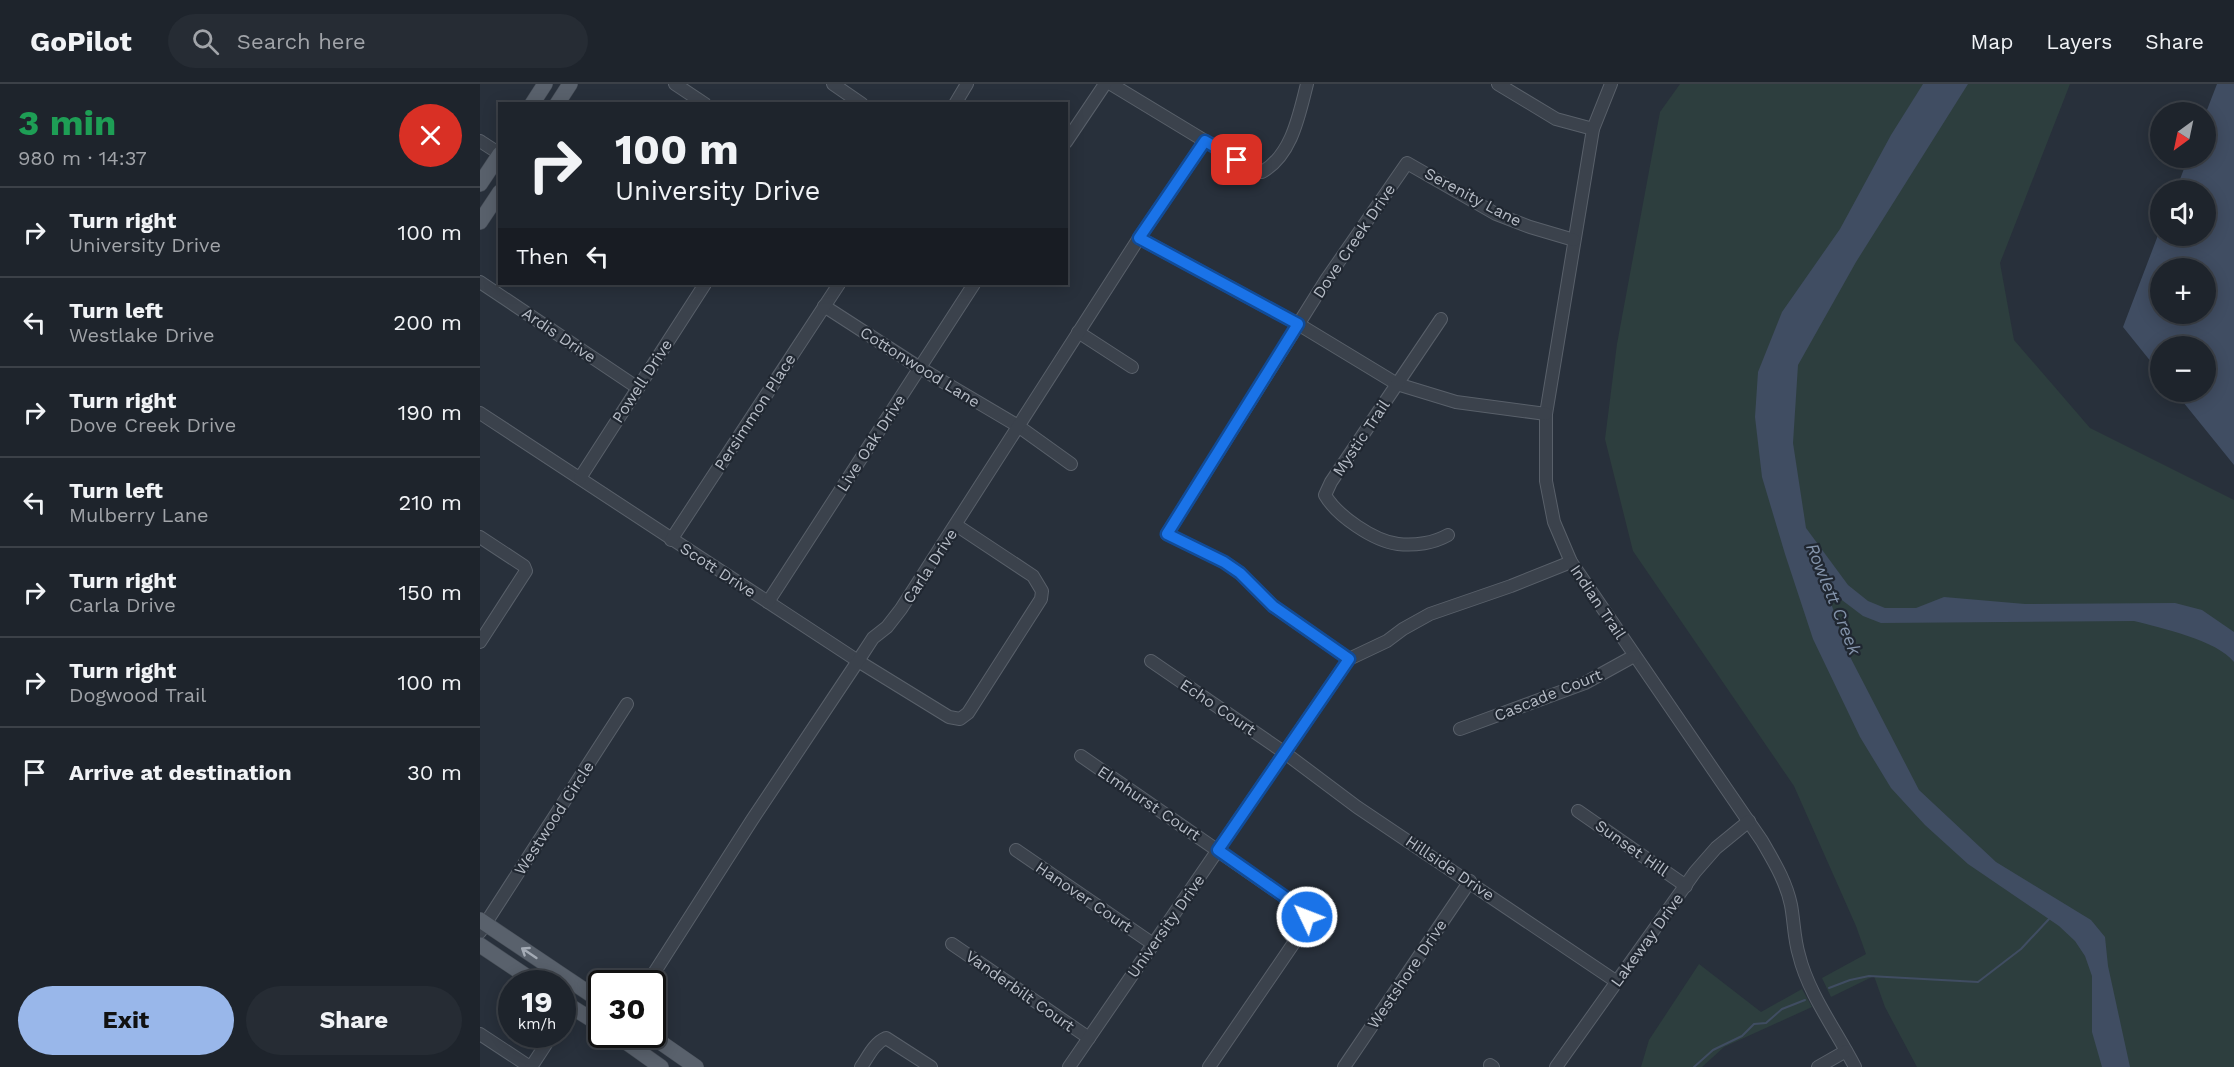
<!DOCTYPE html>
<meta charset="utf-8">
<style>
body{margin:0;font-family:"Work Sans",sans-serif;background:#262c34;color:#f1f3f6;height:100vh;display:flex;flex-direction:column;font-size:22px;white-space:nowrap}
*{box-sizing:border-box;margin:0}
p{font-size:20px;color:#a1a4a9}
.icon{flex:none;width:33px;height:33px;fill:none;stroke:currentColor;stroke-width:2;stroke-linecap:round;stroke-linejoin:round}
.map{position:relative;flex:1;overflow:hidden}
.details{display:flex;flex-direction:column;background:#1e242c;width:480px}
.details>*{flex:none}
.guide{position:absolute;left:18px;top:18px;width:570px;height:183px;border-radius:0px;box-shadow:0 3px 15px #0003,0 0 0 2px #3c4148;background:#1e242c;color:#f1f3f6;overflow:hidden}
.needle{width:39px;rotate:213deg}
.buttons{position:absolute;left:1670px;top:18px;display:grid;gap:12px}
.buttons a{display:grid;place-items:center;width:66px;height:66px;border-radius:50%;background:#1e242c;box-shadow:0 3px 15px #0003,0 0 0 2px #3c4148;font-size:30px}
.speed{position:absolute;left:18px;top:886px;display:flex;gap:12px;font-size:30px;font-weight:700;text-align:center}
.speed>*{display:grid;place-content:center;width:78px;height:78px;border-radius:50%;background:#1e242c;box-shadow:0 3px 15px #0003,0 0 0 2px #3c4148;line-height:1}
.speed small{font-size:15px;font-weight:400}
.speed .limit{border:3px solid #111;border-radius:9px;background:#fff;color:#111}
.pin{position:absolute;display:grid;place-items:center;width:51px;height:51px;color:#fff;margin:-26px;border-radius:12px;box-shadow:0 3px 9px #0006}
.me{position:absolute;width:66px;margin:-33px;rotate:313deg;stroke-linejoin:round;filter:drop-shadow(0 0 4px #0008)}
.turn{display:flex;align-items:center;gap:21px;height:126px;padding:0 18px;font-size:27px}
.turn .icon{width:78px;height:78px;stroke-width:2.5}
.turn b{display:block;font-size:42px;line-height:51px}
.then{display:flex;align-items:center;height:57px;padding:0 18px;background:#0003;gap:12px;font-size:22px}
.round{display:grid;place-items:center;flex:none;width:63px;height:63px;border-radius:32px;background:#262c34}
.summary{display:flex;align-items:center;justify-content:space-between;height:102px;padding:0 18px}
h1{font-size:36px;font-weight:700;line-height:45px;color:#1e9e55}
.action{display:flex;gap:12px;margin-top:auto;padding:12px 18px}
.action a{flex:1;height:69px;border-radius:36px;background:#99b7ea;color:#111;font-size:24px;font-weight:700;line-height:69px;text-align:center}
.action a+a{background:#262c34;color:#f1f3f6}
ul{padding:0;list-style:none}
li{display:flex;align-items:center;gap:18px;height:90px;padding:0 18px;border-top:2px solid #3c4148}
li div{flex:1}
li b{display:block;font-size:22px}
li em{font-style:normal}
header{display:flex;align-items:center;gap:36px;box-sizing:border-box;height:84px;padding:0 30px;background:#1e242c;border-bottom:2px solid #3c4148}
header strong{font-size:28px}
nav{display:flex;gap:33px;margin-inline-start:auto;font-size:21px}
.search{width:420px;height:54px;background:#262c34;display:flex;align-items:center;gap:15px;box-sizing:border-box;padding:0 21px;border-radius:33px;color:#a1a4a9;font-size:22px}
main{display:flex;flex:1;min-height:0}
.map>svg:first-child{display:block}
.green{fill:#2d3e3e}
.water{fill:#404d62;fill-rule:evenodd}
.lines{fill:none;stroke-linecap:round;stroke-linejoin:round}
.stream{stroke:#404d62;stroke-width:2}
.minor-casing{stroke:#59606a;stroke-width:14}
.major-casing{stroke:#444b55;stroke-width:16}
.minor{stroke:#3b424c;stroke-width:12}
.major{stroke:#59616c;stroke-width:15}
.oneway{stroke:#a4abb5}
.route-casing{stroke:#114b97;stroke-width:15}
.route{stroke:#1a73e8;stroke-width:10}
.labels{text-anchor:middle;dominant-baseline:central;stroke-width:4.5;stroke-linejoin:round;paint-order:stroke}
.street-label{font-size:16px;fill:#b7bdc7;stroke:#202731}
.water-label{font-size:18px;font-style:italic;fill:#8393aa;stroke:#202731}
</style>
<header>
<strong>GoPilot</strong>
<div class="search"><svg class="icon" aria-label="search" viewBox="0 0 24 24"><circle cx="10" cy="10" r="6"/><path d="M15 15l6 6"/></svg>Search here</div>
<nav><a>Map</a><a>Layers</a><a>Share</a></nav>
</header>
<main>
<section class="details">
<div class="summary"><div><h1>3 min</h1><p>980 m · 14:37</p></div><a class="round" style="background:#d93025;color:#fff"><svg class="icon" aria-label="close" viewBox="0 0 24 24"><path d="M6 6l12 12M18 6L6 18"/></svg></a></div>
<ul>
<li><svg class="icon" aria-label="right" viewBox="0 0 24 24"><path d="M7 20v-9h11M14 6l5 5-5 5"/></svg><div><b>Turn right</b><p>University Drive</p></div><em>100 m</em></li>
<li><svg class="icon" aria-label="left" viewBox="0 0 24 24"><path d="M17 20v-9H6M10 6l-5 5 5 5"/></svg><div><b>Turn left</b><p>Westlake Drive</p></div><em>200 m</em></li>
<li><svg class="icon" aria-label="right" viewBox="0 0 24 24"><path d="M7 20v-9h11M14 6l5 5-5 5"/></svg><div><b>Turn right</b><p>Dove Creek Drive</p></div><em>190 m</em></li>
<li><svg class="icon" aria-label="left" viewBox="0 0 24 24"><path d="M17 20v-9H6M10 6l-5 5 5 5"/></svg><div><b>Turn left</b><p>Mulberry Lane</p></div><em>210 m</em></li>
<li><svg class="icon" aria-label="right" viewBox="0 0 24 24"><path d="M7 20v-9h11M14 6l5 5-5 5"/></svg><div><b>Turn right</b><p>Carla Drive</p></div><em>150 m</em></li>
<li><svg class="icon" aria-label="right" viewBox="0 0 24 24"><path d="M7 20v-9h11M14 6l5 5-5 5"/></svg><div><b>Turn right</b><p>Dogwood Trail</p></div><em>100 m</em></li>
<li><svg class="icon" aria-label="arrive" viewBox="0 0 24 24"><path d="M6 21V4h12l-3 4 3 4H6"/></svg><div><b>Arrive at destination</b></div><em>30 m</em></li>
</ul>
<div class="action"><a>Exit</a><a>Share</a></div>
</section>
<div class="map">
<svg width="1754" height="983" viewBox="0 0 1754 983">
<rect width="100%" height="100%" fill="#28303b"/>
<g class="green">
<polygon points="1200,0 1590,0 1520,179 1534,256 1610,344 1754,416 1754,983 1437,983 1405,923 1394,892 1351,913 1342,894 1386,870 1376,842 1314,702 1153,467 1125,355 1137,260 1180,28"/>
<polygon points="1219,880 1281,928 1322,905 1332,923 1244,963 1222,983 1161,983 1169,956"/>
</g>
<g class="water">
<path d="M1443,0H1488L1376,178L1318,281L1313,359L1326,444L1368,501L1388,517L1405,524H1436L1464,513L1545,520L1695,519L1722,526L1754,548V578C1737,556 1681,544 1654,537L1401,539L1383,532L1346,504L1367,567L1439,706L1516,778L1611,836L1625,853L1628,882L1650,983H1622L1612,948V892L1605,872L1595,857L1579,842L1488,780L1445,741L1411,704L1380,653L1333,555L1305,470L1282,393L1275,333L1278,288L1302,228L1360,145L1411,51Z"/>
<path d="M1737,0H1754V381L1695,308H1725V262H1680V289L1643,243L1680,146V152H1725V106H1696L1708,74H1725V31ZM1680,184H1725V230H1680Z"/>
</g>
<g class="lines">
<g class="stream">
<polyline points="1349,904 1370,896 1389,892 1498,898 1541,865 1569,835"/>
<polyline points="1214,983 1233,966 1262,952 1274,940 1286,939 1302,925 1325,916"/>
</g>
<defs>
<g id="minor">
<polyline points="195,0 225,20"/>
<polyline points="353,0 382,20"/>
<path d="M631,0L725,57L782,88C812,71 819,31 827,0"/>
<polyline points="1018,0 1076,35 1113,45"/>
<path d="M1131,0L1113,45L1066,330V397L1074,438L1091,478L1282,757C1294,778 1306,797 1311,821C1314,837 1314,855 1319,871C1328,909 1357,948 1375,983"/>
<polyline points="475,20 487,0"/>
<polyline points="0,57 20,70"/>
<polyline points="586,58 625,0"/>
<polyline points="659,154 818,240 917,300 976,318 1066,330"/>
<polyline points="0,198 158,304"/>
<polyline points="344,222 440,284 538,342 591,380"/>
<path d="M961,235L851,398L845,411C857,432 894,457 918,460C935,462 954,459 968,451"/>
<polyline points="598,248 652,283"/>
<polyline points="0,329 378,577 469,633 480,635 488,629 561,515 562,507 553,492 476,441"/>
<polyline points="100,394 225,200"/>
<polyline points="0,453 44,482 46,487 0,558"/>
<polyline points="191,456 359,200"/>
<polyline points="288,518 494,200"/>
<polyline points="869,575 793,522 760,489 744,478 687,450 846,196 927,79 1016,130 1050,143 1094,156"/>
<polyline points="671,577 805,669 877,723 1137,898"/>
<polyline points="980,645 1105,599 1154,572"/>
<polyline points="601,672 825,827 826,839 822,847 729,983"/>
<polyline points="1098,727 1206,802"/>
<polyline points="536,766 673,860"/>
<polyline points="0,848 147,620"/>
<polyline points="472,860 609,954"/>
<polyline points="167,900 272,736 378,577 393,554 407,543 421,525 659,154 725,57"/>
<polyline points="82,935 91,922"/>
<polyline points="0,950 50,983"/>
<polyline points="1010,981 1013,983"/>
<polyline points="51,983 72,951"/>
<path d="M381,983C388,973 394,959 406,954L451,983"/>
<polyline points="589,983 869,575 907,557 923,545 950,530 1031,502 1091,478"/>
<polyline points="864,983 990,797"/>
<polyline points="1076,983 1215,788 1236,764 1269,737"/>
<polyline points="1338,983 1366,967"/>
</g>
<g id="major">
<polyline points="52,20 65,0"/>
<polyline points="77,20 90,0"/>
<polyline points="0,100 20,70"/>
<polyline points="0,138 20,108"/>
<polyline points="0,836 122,918"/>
<polyline points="0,861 58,900"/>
<polyline points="82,917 122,942"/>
<polyline points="136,951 181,983"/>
<polyline points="170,951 216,983"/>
</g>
</defs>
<use href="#minor" class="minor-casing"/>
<use href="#major" class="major-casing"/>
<use href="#minor" class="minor"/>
<use href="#major" class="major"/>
</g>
<defs><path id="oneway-shaft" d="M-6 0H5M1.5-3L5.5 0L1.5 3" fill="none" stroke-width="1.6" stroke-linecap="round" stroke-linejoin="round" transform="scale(1.5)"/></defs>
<use class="oneway" href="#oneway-shaft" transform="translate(49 869) rotate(-146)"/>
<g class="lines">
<defs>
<polyline id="route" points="757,76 725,57 659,154 818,240 687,450 744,478 760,489 793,522 869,575 738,766 825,827 827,833"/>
</defs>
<use href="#route" class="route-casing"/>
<use href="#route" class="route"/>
</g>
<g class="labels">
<g class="street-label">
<text transform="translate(993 113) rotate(28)">Serenity Lane</text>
<text transform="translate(874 157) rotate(-56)">Dove Creek Drive</text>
<text transform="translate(79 251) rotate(34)">Ardis Drive</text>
<text transform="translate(440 283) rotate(32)">Cottonwood Lane</text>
<text transform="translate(162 297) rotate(-57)">Powell Drive</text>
<text transform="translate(275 328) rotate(-57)">Persimmon Place</text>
<text transform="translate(881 354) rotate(-56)">Mystic Trail</text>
<text transform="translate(391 359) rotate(-57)">Live Oak Drive</text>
<text transform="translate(450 482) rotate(-57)">Carla Drive</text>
<text transform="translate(238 486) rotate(33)">Scott Drive</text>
<text transform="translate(1118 518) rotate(56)">Indian Trail</text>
<text transform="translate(1068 611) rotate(-22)">Cascade Court</text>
<text transform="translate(738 623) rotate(34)">Echo Court</text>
<text transform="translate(669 719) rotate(34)">Elmhurst Court</text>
<text transform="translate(74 734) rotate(-57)">Westwood Circle</text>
<text transform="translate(1152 764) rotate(35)">Sunset Hill</text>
<text transform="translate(970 784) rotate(34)">Hillside Drive</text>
<text transform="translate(604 813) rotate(34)">Hanover Court</text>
<text transform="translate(686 842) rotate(-55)">University Drive</text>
<text transform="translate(1167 856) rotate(-54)">Lakeway Drive</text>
<text transform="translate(927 890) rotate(-56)">Westshore Drive</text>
<text transform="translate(540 907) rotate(35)">Vanderbilt Court</text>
</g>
<g class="water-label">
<text transform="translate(1354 515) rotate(68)">Rowlett Creek</text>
</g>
</g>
</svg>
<div class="buttons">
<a><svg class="needle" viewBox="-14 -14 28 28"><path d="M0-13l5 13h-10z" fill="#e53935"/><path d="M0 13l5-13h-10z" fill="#a1a4a9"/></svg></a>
<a><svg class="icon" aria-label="sound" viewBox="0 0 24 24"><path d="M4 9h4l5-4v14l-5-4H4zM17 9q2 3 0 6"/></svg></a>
<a>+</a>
<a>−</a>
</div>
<div class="speed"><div>19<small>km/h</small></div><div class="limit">30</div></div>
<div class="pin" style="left:757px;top:76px;background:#d93025"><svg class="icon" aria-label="arrive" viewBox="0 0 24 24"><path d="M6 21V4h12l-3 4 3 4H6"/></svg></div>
<svg class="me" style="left:827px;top:833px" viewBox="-20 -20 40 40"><circle r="17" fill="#1a73e8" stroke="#fff" stroke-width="3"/><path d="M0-11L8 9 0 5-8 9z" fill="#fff"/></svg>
<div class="guide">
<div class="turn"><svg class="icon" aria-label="right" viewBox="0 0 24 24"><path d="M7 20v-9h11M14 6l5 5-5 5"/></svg><div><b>100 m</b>University Drive</div></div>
<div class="then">Then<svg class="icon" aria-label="left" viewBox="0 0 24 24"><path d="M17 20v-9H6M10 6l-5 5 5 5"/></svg></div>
</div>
</div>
</main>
